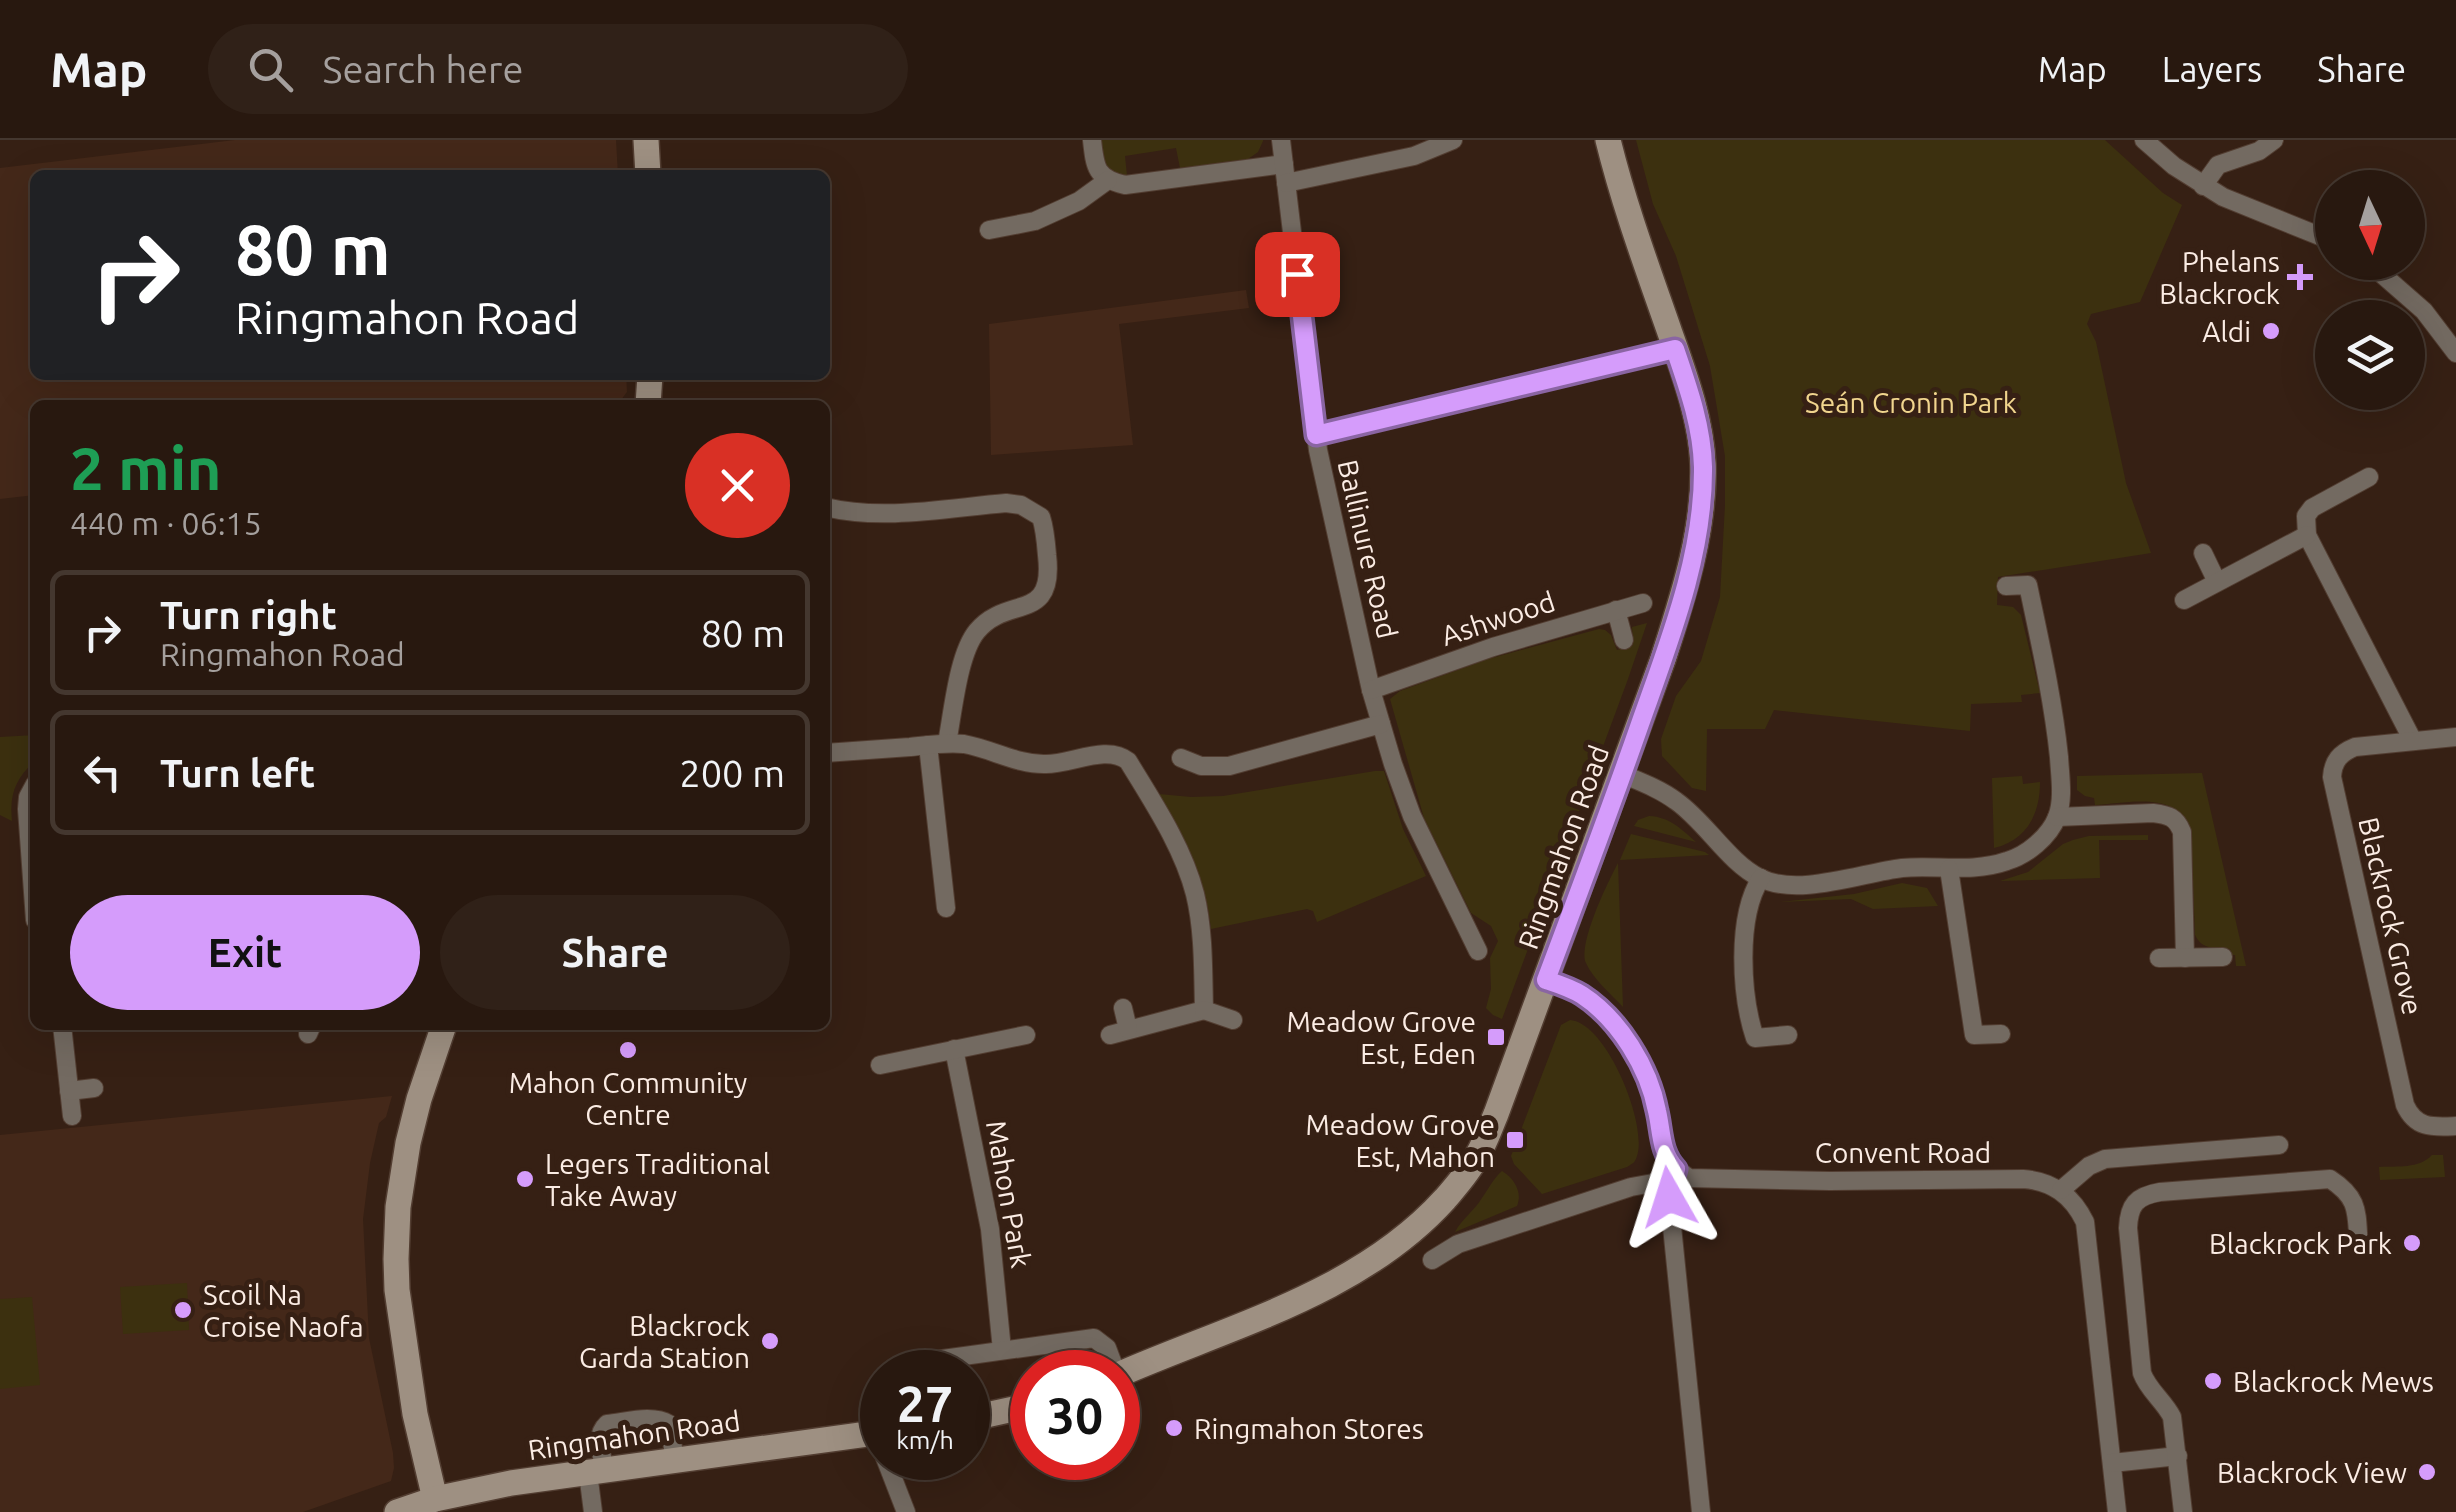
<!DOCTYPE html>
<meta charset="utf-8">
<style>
body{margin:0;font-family:Ubuntu,sans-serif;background:#302118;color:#f1f3f6;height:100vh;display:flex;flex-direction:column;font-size:38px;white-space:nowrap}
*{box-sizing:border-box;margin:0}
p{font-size:32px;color:#a5a09e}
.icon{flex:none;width:55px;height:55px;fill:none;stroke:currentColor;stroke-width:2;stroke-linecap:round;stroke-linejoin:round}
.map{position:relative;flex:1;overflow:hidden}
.side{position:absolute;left:30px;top:260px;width:800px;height:630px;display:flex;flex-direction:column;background:#28180f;border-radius:15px;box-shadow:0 10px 40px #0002,0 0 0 2px #44372f}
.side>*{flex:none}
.banner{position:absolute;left:30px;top:30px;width:800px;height:210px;border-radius:15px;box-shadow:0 10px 40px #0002,0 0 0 2px #44372f;background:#202124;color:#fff;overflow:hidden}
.needle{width:65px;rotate:176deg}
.fabs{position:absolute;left:2315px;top:30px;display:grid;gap:20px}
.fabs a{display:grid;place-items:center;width:110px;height:110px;border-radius:50%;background:#28180f;box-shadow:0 10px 40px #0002,0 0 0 2px #44372f;font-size:50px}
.speed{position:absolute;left:860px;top:1210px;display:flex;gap:20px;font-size:50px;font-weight:700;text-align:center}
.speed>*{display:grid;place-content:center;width:130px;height:130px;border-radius:50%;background:#28180f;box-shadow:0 10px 40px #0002,0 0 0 2px #44372f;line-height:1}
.speed small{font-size:25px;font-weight:400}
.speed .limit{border:15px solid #d22;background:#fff;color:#111}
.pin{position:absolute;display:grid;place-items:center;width:85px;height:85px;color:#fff;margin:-42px;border-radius:20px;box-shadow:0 5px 15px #0006}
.me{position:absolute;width:110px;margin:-55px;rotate:354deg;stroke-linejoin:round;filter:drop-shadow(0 0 8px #0008)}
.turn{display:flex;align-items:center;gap:35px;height:210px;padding:0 40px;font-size:45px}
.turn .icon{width:130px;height:130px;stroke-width:2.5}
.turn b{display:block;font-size:70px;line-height:85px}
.round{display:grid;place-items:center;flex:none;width:105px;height:105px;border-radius:52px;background:#302118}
.summary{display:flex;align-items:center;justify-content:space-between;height:170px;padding:0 40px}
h1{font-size:60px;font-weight:700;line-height:75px;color:#1e9e55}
.primary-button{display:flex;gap:20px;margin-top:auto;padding:20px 40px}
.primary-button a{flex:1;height:115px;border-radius:60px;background:#d59cfb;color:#111;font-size:40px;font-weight:700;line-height:115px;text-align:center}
.primary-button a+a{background:#302118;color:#f1f3f6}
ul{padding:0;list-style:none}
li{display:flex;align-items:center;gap:30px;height:125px;margin:0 20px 15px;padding:0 20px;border:5px solid #44372f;border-radius:15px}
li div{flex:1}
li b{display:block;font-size:38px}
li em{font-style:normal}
header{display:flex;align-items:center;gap:60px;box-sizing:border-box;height:140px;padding:0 50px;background:#28180f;border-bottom:2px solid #44372f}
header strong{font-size:48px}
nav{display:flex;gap:55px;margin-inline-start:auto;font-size:35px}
.search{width:700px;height:90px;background:#302118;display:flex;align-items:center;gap:25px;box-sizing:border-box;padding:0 35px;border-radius:55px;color:#a5a09e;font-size:38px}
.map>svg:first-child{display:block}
.built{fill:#442819}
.green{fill:#3c300f}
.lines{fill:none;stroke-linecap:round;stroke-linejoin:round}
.street-casing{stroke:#523d31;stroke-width:20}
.secondary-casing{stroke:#523d31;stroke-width:28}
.street{stroke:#736a61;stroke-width:18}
.secondary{stroke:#9e9082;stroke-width:25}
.route-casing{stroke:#8a65a3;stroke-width:25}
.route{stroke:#d59cfb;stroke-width:18}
.poi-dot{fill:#d59cfb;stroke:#362014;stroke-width:4}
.labels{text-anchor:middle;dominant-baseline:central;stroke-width:10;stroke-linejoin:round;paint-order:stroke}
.poi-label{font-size:28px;fill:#fbece4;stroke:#362014;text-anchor:end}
.park-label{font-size:28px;fill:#f1d58e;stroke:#362014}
.street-label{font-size:28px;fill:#fbece4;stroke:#362014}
</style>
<header>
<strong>Map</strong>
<div class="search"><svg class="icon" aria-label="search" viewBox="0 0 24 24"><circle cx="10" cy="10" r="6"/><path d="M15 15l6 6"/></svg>Search here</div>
<nav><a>Map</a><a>Layers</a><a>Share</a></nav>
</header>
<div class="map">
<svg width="2456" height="1372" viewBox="0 0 2456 1372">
<rect width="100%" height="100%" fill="#362014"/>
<g class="built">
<polygon points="235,0 616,0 618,35 35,35 35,235 626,235 627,252 617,265 35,265 35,355 0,359 0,28"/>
<polygon points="1246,150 1249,168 1119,184 1133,305 991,315 989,184"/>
<polygon points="392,956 386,977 379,983 370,1023 363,1079 369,1198 393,1313 394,1328 391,1341 303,1372 0,1372 0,995"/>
</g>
<g class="green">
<path d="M1099,0H1263V1L1258,12L1248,19L1180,28L1176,8L1125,16L1127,36C1102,36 1103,21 1099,0Z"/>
<polygon points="1636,0 2105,0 2163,53 2182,65 2140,162 2091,174 2087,184 2096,202 2126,343 2151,413 1998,437 1997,465 2013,467 2021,475 2040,553 2021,555 2022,562 1971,564 1970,591 1774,570 1765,589 1707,589 1706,651 1692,648 1662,616 1661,599 1676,556 1701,521 1720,457 1725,365 1725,316 1710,226 1676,116 1653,64"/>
<polygon points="1647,483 1628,539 1502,879 1493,875 1486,868 1491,849 1490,818 1498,801 1491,786 1471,773 1424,678 1390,559 1400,551 1488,519 1599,489 1605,490 1611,495 1617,510 1633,505 1632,487"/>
<path d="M35,595V621C16,638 9,654 12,681L0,675V597Z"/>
<path d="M1375,631H1384L1403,689L1426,736L1317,782L1313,771L1307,769L1211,789C1207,740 1181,698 1159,654L1191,657L1223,656Z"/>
<path d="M2202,633L2246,826H2236L2235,815H2231L2230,809C2215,808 2202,810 2195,795L2191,691C2179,650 2128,663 2095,665L2094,658L2085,656L2077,650V636Z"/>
<path d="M2022,636L2023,644L2040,642C2040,674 2027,700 1994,708L1992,638Z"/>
<path d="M1649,676C1670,677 1681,689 1696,702L1634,686L1638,680Z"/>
<polygon points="1631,694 1705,712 1709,715 1620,720"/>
<polygon points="2148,695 2148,700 2099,700 2100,738 2000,741 2028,732 2063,704 2073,700 2089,696"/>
<path d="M1618,723L1623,867C1611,854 1593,839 1586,823C1578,803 1608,742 1618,723Z"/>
<polygon points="1902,743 1927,748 1938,766 1873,769 1851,759 1780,762 1854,754"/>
<path d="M1570,880C1606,882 1648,984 1637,1016C1635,1023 1633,1023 1627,1027L1542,1054L1514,1024L1511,1016L1561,885Z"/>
<path d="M2432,1015H2443L2445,1037L2380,1040L2379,1027C2397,1026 2419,1029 2432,1015Z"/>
<path d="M1502,1031C1514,1038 1523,1053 1517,1066L1455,1092C1462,1079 1474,1071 1482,1058C1489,1048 1493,1039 1502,1031Z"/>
<polygon points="187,1143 189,1190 123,1194 120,1147"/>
<polygon points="32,1157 40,1245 0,1249 0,1159"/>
</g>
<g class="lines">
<defs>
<g id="street">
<path d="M1092,0C1095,28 1096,38 1125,45L1284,24"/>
<polyline points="1281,0 1318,310 1371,550 1393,624 1412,676 1478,811"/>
<polyline points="2144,0 2174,26 2223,57 2332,101"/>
<polyline points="1286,43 1414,16 1453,0"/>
<polyline points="2203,46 2218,25 2259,11 2274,0"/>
<polyline points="989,90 1035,81 1079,61 1108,40"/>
<polyline points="2368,122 2424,171 2456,213"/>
<polyline points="1316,295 1675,209"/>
<polyline points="2369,337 2312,368 2306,376 2307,395 2413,601"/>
<path d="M825,367C883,381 947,368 1006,363L1021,365L1041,377C1045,389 1046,402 1047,415C1055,484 1008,454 977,491C958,514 953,572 947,603"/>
<polyline points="2203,413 2217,442"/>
<polyline points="2184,460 2307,395"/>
<polyline points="1616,470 1624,500"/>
<polyline points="1371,550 1493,507 1643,463"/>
<path d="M2456,597L2355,607C2340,613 2333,621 2332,637L2405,965C2416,989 2433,987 2456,986"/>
<polyline points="928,605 946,768"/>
<path d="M825,613C853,611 882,609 910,607C928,605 946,602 964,604C992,609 1018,625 1046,624C1072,624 1107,604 1128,621C1153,662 1183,707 1195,754C1204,791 1203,832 1204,870L1110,895"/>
<polyline points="1181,618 1201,626 1229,626 1381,584"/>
<path d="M1622,634C1641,642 1660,649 1676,661C1706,682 1728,722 1760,738C1798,757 1861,733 1902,728C1936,725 1973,733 2007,721C2027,715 2049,697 2057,677C2064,659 2060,636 2059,617C2053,559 2040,502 2028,445L2006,446"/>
<polyline points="35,644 28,657 27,669 35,780"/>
<path d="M2057,677L2153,673C2169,675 2176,677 2182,692L2185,818"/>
<polyline points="1949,729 1974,895 2001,894"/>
<path d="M1761,738C1736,777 1741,856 1755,898L1788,895"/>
<polyline points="2159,818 2223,817"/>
<path d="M1546,840C1558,844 1572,848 1582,855C1618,878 1644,924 1655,964C1666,999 1654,1015 1689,1038L1830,1041L2023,1039C2052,1041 2072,1055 2085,1082L2117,1372"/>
<polyline points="1123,868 1128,889"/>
<polyline points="1204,870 1233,880"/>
<polyline points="62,885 72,976"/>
<polyline points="308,894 312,885"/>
<polyline points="954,909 990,1089 1002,1210"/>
<polyline points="880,925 1026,895"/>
<polyline points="69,951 94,948"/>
<polyline points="1676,1029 1669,1057 1701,1372"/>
<polyline points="2061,1050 2089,1026 2105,1019 2279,1005"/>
<polyline points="1432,1120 1458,1104 1631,1047 1653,1043 1676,1029"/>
<polyline points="899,1225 1094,1198 1107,1208 1116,1232"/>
<polyline points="885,1318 906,1372"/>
<polyline points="2112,1323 2178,1316"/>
<path d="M605,1330C602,1315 594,1296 607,1284C627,1282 652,1274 669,1284L675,1320"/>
<polyline points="588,1333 593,1372"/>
<path d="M2183,1372L2172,1277C2164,1261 2148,1250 2142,1233L2128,1088C2129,1065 2136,1056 2160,1052L2330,1039C2361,1059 2356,1074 2359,1108"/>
</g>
<g id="secondary">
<polyline points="646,0 648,35"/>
<polyline points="648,265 650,235"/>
<path d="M1118,1235C1230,1186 1360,1153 1445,1059C1456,1046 1469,1032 1477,1016C1485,1003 1490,988 1496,974L1663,519C1683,456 1705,390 1703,324C1701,278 1684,233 1669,190C1647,127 1624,65 1608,0"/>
<polyline points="968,1279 1032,1265"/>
<polyline points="435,1359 415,1274 397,1150 396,1119 398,1067 408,1003 419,959 444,885"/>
<polyline points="397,1372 435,1359 511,1343 882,1292"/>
</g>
</defs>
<use href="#street" class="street-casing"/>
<use href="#secondary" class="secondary-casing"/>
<use href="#street" class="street"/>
<use href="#secondary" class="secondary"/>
</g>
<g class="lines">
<defs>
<path id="route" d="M1297,134L1316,295L1675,209C1688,247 1702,286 1703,327C1704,415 1669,502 1640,584C1610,670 1578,755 1546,840C1558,844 1571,848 1582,855C1619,879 1649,928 1657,971C1662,992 1660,1012 1676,1029L1669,1057"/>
</defs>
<use href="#route" class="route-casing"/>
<use href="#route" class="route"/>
</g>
<g class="poi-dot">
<path d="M2295 122h10v10h10v10h-10v10h-10v-10h-10v-10h10z"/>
<circle cx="2271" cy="191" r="10"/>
<rect x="1486" y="887" width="20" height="20" rx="5"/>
<circle cx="628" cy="910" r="10"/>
<rect x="1505" y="990" width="20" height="20" rx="5"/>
<circle cx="525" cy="1039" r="10"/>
<circle cx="2412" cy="1103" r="10"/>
<circle cx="183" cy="1170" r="10"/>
<circle cx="770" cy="1201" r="10"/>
<circle cx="2213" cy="1241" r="10"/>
<circle cx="1174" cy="1288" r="10"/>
<circle cx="2427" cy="1332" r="10"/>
</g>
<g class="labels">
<g class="poi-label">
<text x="2280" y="121">Phelans<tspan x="2280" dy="32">Blackrock</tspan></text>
<text x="2251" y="191">Aldi</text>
<text x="1476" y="881">Meadow Grove<tspan x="1476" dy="32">Est, Eden</tspan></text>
<text x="628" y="942" text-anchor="middle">Mahon Community<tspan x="628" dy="32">Centre</tspan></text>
<text x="1495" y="984">Meadow Grove<tspan x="1495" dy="32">Est, Mahon</tspan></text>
<text x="545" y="1023" text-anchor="start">Legers Traditional<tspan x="545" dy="32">Take Away</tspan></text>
<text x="2392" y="1103">Blackrock Park</text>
<text x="203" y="1154" text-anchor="start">Scoil Na<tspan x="203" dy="32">Croise Naofa</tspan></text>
<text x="750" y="1185">Blackrock<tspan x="750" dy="32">Garda Station</tspan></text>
<text x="2233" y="1241" text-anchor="start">Blackrock Mews</text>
<text x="1194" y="1288" text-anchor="start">Ringmahon Stores</text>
<text x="2407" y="1332">Blackrock View</text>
</g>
<g class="park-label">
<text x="1911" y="262">Seán Cronin Park</text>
</g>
<g class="street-label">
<text transform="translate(1368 409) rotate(77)">Ballinure Road</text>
<text transform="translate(1498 478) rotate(-18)">Ashwood</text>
<text transform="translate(1563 707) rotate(-70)">Ringmahon Road</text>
<text transform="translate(2391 776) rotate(77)">Blackrock Grove</text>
<text x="1903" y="1012">Convent Road</text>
<text transform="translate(1009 1054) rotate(80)">Mahon Park</text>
<text transform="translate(634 1295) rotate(-8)">Ringmahon Road</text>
</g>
</g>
</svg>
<div class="fabs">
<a><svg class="needle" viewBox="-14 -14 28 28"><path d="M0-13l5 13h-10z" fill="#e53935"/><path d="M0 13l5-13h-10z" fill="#a5a09e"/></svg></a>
<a><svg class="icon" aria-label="layers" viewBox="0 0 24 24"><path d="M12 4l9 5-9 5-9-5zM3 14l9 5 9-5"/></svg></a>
</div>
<div class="speed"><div>27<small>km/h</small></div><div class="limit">30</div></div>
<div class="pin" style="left:1297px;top:134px;background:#d93025"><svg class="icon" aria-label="arrive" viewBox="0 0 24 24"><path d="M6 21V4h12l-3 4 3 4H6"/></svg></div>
<svg class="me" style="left:1669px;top:1057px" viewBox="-20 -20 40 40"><path d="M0-17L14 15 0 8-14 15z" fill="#d59cfb" stroke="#fff" stroke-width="4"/></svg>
<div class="banner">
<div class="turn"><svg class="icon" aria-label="right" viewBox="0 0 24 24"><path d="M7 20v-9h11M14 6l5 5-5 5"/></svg><div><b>80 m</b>Ringmahon Road</div></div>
</div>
<section class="side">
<div class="summary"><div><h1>2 min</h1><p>440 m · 06:15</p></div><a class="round" style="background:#d93025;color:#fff"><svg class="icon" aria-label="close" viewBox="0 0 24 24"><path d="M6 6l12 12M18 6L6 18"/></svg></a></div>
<ul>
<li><svg class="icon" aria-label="right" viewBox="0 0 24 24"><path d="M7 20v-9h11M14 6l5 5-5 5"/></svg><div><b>Turn right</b><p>Ringmahon Road</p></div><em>80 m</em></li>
<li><svg class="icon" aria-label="left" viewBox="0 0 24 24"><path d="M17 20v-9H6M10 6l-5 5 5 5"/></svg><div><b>Turn left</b></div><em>200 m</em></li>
</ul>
<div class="primary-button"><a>Exit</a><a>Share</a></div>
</section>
</div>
